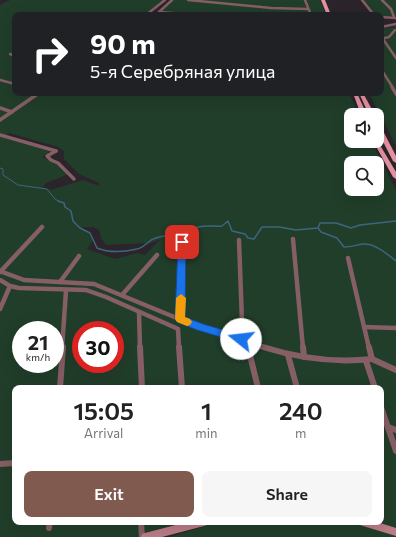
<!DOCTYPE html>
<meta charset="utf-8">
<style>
body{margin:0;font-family:Commissioner,sans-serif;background:#f6f6f6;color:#222;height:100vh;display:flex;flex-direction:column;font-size:15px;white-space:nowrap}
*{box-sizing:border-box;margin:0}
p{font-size:13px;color:#767676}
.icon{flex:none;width:22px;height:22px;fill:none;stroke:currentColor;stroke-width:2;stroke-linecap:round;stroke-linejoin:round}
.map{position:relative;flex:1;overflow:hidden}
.panel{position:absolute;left:12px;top:385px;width:372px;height:140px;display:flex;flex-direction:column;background:#fff;border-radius:8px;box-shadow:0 4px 16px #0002}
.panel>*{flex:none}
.guide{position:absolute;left:12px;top:12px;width:372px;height:84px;border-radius:8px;box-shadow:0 4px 16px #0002;background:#202124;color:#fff;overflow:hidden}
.buttons{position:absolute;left:344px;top:108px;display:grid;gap:8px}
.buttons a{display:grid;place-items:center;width:40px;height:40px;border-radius:8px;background:#fff;box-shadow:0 4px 16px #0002;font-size:20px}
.speed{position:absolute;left:12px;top:321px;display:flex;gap:8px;font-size:20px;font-weight:700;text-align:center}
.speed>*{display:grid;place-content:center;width:52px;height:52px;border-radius:50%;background:#fff;box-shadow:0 4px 16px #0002;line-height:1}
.speed small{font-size:10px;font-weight:400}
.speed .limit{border:6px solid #d22;background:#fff;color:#111}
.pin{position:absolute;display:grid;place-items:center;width:34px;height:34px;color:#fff;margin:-17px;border-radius:8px;box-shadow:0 2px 6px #0006}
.me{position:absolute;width:44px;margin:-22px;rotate:286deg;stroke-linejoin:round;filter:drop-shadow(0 0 3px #0008)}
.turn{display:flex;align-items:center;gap:14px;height:84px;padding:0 12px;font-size:18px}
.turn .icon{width:52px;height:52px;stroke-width:2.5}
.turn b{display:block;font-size:28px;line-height:34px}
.eta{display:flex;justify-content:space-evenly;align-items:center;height:68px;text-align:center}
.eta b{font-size:24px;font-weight:600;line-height:28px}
.action{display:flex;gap:8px;margin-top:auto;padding:8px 12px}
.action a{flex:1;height:46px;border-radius:8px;background:#805a4f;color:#fff;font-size:16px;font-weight:600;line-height:46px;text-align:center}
.action a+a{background:#f6f6f6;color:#222}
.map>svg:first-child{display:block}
.green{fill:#213e2a;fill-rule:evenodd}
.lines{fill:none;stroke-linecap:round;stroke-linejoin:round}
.stream-far1{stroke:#3d667c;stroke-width:1}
.stream{stroke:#3d667c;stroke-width:1.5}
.street-far3{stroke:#865e65;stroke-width:2.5}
.street-far2{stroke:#865e65;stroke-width:3.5}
.street-far1{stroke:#865e65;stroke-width:4.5}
.street{stroke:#865e65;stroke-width:6}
.secondary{fill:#bb7c87;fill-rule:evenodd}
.primary{fill:#e593a2;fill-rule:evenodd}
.route{fill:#1a73e8;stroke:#114b97}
.slow{fill:#f59e0b}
</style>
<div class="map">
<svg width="396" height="537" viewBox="0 0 396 537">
<rect width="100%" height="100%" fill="#2b252b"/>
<g class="green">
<path d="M10,0H165L146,15H15V93H349L359,115H351V141H371L396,190V537H170L205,526L206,522H381V388H15V522H204L146,537H0V5ZM9,133L58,147L64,151V159L79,174L99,183V186L83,180L51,190L43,187L46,183L69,174L58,164L42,157L52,150L5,136ZM351,163H377V189H351ZM85,227H93L99,230L101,238L106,245L151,243L161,239L145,255L137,253L115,259L87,249L93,240L90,233L81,228ZM21,330H55V364H21ZM81,330H115V364H81Z"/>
<polygon points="172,0 320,0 326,15 171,15 172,14 159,12"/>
<polygon points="362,0 396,0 396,16 381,17 381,15 374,15"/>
<polygon points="396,25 396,146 369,93 381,93 381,35 382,31 385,30 381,28 395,27 393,26"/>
</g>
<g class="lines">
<polyline class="stream-far1" points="0,168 3,169 3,175 18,185 47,189 55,199 60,202"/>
<g class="stream">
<path d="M58,201L64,203L65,207L71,211L73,221L80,228L90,233L97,248C109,253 124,252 137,249C142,248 146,244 150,241C153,238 160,237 164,236C176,233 182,238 194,231L192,229C203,224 211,227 222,226L228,221L232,231L245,234L248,238L254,239L262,227H279L296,230L318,228L320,223H336L351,228L360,225L396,221"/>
<path d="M318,228L321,232L337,238L344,247C351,247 356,245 363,244C375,243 387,254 396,261"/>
</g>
<g class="street-far3">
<polyline points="188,0 271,8 308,9"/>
<polyline points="305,0 311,15"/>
<polyline points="362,0 374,15"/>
<polyline points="382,0 391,9 394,17"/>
<polyline points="159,12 198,15"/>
<polyline points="159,12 172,0"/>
<polyline points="146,15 165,0"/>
<polyline points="381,17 396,18"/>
<polyline points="381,27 396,24"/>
<polyline points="381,30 383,32 381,35"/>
<polyline points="381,39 389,37 395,30"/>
<polyline points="383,39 396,58"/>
<polyline points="10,54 15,56"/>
<polyline points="381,69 393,88"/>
<polyline points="0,80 15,84"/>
</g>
<g class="street-far2">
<polyline points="392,87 396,94"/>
<polyline points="0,108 12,112"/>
<polyline points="0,120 39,93"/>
<polyline points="0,135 56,151"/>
<polyline points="56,151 47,156 51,160 58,163 74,179"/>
</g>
<g class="street-far1">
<polyline points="293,239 303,348"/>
<polyline points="239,240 242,322 241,339"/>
<polyline points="348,258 369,348"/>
<polyline points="0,271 24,280 94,284 201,328 266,348"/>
<polyline points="0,272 42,227"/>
<polyline points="0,280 10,286 19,288 86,290 106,297 176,328"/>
<polyline points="60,282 79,256"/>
<polyline points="122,295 157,255"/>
<polyline points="0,309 10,286"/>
<polyline points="139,313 140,348"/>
<polyline points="180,319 182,242"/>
<polyline points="364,327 396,328"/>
<polyline points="178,329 179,348"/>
<polyline points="247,341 249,348"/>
<polyline points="62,348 66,291"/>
</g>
<g class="street">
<polyline points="140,347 142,388"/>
<polyline points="179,347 182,388"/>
<polyline points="248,347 258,388"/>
<path d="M263,347C298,358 336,363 372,359"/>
<polyline points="303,347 304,357"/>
<polyline points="369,347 372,359"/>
<polyline points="288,355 297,388"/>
<polyline points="372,359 396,370"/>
<polyline points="366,361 375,388"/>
<polyline points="60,388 63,347"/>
<polyline points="381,407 396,451"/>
<polyline points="388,427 396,430"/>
<polyline points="0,464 15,463"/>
<polyline points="141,522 142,537"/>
<polyline points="49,528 50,522"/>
</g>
<g class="secondary">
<polygon points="187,522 208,522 207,525 204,526 162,537 141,537 142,534 145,533"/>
<polygon points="359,522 377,522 396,528 396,536 363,526 360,525"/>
</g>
<g class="primary">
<polygon points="321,0 325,0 331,15 327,15"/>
<polygon points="353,93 357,93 367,115 361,115"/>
<polygon points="359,93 363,93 375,115 369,115"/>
<polygon points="377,123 380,125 396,156 396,163 393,161 377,130"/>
<polygon points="377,140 396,172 396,179 393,177 373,141 377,141"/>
</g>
</g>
<polygon class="route" points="182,239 186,242 185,317 203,324 244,336 246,339 244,342 241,343 197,330 177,322 175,319 178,242"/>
<polygon class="slow" points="181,294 186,298 185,317 190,319 192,322 190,325 187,326 177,322 175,319 176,298"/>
</svg>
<div class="buttons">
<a><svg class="icon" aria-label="sound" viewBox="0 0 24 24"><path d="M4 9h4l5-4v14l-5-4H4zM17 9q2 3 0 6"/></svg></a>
<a><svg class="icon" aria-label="search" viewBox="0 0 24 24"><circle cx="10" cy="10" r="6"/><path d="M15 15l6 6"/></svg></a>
</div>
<div class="speed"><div>21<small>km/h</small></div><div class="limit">30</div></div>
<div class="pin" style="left:182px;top:242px;background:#d93025"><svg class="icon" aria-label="arrive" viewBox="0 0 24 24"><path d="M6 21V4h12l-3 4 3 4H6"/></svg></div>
<svg class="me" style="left:241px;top:339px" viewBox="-20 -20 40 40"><circle r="19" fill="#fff"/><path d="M0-13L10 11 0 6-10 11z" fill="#1a73e8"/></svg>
<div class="guide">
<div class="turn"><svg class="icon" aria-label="right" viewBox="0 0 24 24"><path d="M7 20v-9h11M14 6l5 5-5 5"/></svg><div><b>90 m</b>5-я Серебряная улица</div></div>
</div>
<section class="panel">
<div class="eta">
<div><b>15:05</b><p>Arrival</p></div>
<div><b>1</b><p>min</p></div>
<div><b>240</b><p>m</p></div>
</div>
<div class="action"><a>Exit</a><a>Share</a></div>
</section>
</div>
